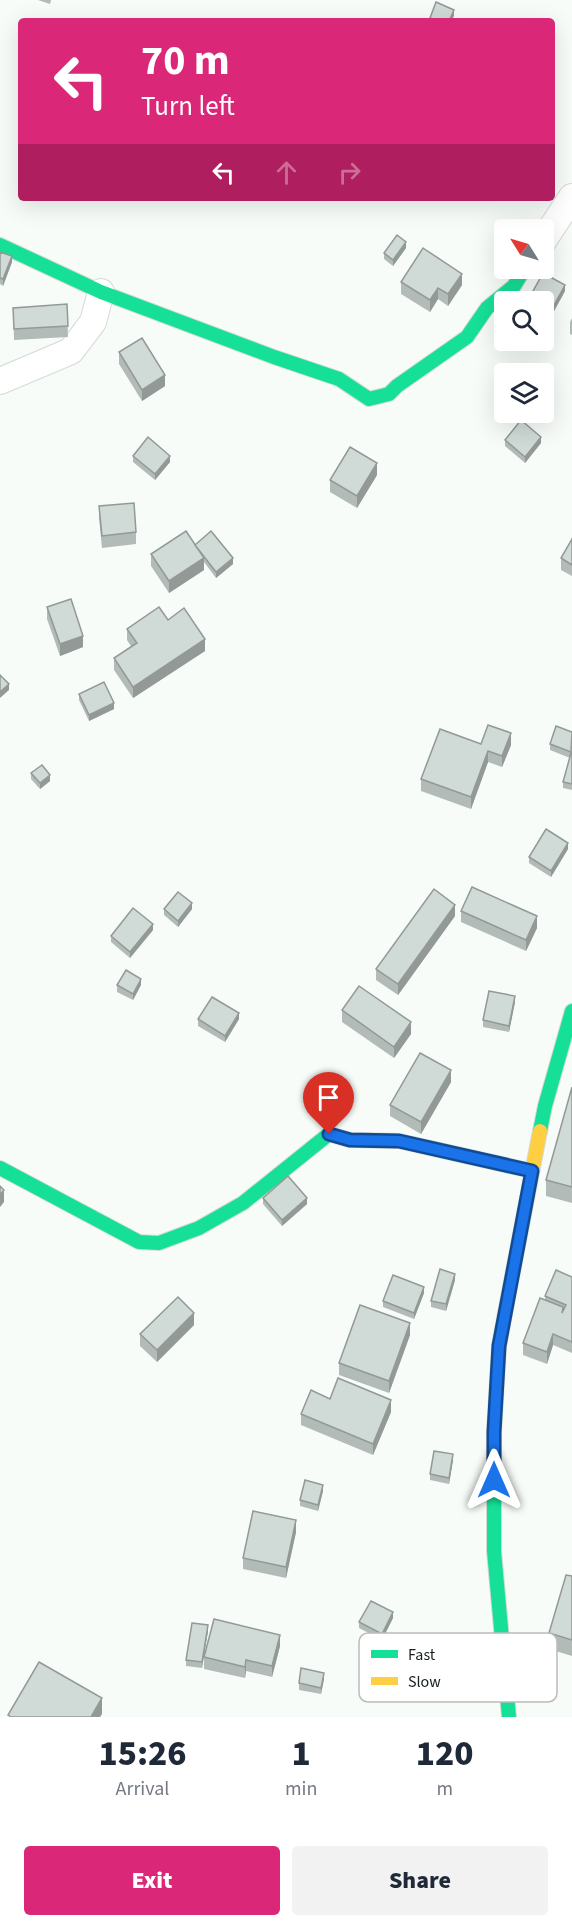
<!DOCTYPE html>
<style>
body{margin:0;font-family:"Source Sans 3",sans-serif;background:#f2f2f3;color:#1f2937;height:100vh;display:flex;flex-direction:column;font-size:22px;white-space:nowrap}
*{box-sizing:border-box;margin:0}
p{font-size:20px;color:#747a83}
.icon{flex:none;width:33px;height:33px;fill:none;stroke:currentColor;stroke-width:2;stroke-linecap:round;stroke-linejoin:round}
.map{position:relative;height:1717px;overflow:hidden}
.details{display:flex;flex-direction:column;background:#fff;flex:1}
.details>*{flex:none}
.banner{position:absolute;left:18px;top:18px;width:537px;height:183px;border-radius:6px;box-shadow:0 6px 24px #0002;background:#db2777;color:#fff;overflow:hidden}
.needle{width:39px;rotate:307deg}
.tools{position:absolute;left:494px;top:219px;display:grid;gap:12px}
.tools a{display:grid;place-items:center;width:60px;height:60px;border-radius:6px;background:#fff;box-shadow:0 6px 24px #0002;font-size:30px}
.pin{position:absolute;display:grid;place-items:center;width:51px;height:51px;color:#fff;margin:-62px -26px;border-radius:50% 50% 50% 0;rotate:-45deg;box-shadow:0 0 6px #0007}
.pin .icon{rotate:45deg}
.me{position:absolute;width:66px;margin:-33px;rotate:0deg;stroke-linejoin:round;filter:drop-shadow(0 0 4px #0008)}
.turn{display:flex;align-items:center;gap:21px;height:126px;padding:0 24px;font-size:27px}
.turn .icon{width:78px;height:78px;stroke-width:2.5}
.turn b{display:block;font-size:42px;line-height:51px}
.lanes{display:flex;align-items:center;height:57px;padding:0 24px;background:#0003;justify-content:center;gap:30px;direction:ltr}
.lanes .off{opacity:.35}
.eta{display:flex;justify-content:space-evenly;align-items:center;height:102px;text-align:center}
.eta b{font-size:36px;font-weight:800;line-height:42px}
.action{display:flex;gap:12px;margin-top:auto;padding:12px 24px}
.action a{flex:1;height:69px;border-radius:6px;background:#db2777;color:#fff;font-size:24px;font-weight:800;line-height:69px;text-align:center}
.action a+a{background:#f2f2f3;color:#1f2937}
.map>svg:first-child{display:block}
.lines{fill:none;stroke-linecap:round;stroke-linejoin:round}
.street-casing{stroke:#d4dbd5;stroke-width:28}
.fast-casing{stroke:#d4dbd5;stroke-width:16}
.slow-casing{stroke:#d4dbd5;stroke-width:16}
.street{stroke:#fefffe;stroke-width:26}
.fast{stroke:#16e098;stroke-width:14}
.slow{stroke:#ffcf43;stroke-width:14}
.wall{fill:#b3bbb8}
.shaded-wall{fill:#929996}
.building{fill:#d0dad6;stroke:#929996;stroke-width:1.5}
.route-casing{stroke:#114b97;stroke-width:15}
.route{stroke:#1a73e8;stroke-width:10}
.key{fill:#fff;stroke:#b9bcba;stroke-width:1.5}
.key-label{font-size:16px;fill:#162118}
</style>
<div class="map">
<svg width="572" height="1717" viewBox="0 0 572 1717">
<rect width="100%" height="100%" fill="#f8fcf9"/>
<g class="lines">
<defs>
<g id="street">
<polyline points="543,241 572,197"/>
<polyline points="0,381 71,351 93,322 101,292"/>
</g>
<g id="fast">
<polyline points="0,245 101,292 274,357 339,379 369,399 389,394 397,386 467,337 487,308 514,286 525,268"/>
<polyline points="540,1131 545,1106 572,1011"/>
<polyline points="0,1168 139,1242 159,1243 199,1228 243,1203 329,1134 350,1140 399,1141 532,1171"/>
<polyline points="505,1313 499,1346 494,1432 494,1551 509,1717"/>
</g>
<polyline id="slow" points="505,1313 540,1131"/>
</defs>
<use href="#street" class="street-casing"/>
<use href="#fast" class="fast-casing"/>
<use href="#slow" class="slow-casing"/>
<use href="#street" class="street"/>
<use href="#fast" class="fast"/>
<use href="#slow" class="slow"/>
</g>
<g class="wall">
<polygon points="38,0 51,0 50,4"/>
<polygon points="406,248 393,266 384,259 384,253"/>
<polygon points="0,252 12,262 3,286 0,284"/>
<polygon points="401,282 462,285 448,306 438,299 430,312 401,294"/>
<polygon points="565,291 548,322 543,319 543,302"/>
<polygon points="67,304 68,337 14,340 13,308"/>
<polygon points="572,318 572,335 570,334 570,322"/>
<polygon points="119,352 165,386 142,401 119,364"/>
<polygon points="505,440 541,443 525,463 505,446"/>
<polygon points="133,456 170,462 155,480 133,462"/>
<polygon points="377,475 357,508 330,492 330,480"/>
<polygon points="99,506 136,532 136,544 102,548 99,518"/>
<polygon points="572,539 572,576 561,570 561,558"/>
<polygon points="195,545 233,564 216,578 204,562 204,570 169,593 151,566 151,554"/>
<polygon points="47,607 83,647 60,656 47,619"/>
<polygon points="127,629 205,651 133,698 114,670 114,658 131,646 127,640"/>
<polygon points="79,694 114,709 89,721 79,700"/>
<polygon points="572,732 572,790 563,788 563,782 570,758 550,750 550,744"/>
<polygon points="481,744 511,745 502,767 488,762 471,809 421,791 421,779"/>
<polygon points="31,773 50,781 40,789 31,779"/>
<polygon points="568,849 551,877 529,863 529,857"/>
<polygon points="164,909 192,909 178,927 164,915"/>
<polygon points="461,911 537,928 526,951 461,922"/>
<polygon points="455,916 398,995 376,980 376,969"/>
<polygon points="153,930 130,958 111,942 111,936"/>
<polygon points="117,985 141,985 133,1000 117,992"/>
<polygon points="515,1002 509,1032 483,1027 483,1020"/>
<polygon points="342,1010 411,1034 394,1058 342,1022"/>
<polygon points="198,1019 239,1019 225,1042 198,1026"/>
<polygon points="451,1082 421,1134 390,1116 390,1105"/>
<polygon points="572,1087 572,1203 546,1196 546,1180"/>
<polygon points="263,1198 307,1204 282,1226 263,1204"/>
<polygon points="572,1277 572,1353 553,1345 547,1364 523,1355 523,1343 545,1300 545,1296"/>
<polygon points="455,1280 446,1311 431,1307 431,1301"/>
<polygon points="424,1293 414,1319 383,1307 383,1301"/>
<polygon points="194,1325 157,1362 140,1346 140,1334"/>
<polygon points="410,1335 389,1393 339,1375 339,1363"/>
<polygon points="330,1399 391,1412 373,1455 301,1425 301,1414"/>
<polygon points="453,1460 449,1484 430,1480 430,1474"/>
<polygon points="323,1491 318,1511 300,1506 300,1500"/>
<polygon points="296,1532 286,1578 243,1569 243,1558"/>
<polygon points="572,1576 572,1656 549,1649 549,1633"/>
<polygon points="393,1618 382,1640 359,1628 359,1622"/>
<polygon points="208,1631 202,1668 186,1666 186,1660"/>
<polygon points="280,1646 272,1677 246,1671 245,1678 204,1669 204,1657"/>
<polygon points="405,1646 406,1672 361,1675 360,1648"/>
<polygon points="430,1663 459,1664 458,1685 429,1685"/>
<polygon points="324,1679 321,1694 299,1690 299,1683"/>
</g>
<g class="shaded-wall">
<polygon points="454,10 454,16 451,21 449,21"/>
<polygon points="406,242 406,248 393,266 393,260"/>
<polygon points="12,256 12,262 3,286 3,279"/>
<polygon points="462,274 462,285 448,306 448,294"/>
<polygon points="565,285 565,291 548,322 548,316"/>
<polygon points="438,288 438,299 430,312 430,300"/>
<polygon points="165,375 165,386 142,401 142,390"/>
<polygon points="541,437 541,443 525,463 525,457"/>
<polygon points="170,456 170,462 155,480 155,474"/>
<polygon points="377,463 377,475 357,508 357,496"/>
<polygon points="204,558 204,570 169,593 169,581"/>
<polygon points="233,558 233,564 216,578 216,572"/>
<polygon points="83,636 83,647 60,656 60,644"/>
<polygon points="205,639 205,651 133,698 133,687"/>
<polygon points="9,684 9,690 0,698 0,692"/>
<polygon points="114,703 114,709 89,721 89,715"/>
<polygon points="511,733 511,745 502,767 502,756"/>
<polygon points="488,751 488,762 471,809 471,797"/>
<polygon points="50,775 50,781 40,789 40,783"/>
<polygon points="568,843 568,849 551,877 551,871"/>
<polygon points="192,903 192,909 178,927 178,921"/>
<polygon points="455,905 455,916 398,995 398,984"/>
<polygon points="537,916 537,928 526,951 526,940"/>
<polygon points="153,924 153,930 130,958 130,952"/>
<polygon points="141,979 141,985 133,1000 133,994"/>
<polygon points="515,996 515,1002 509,1032 509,1026"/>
<polygon points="239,1013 239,1019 225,1042 225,1036"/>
<polygon points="411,1022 411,1034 394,1058 394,1047"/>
<polygon points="451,1070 451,1082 421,1134 421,1122"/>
<polygon points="4,1190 4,1202 0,1207 0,1195"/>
<polygon points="307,1198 307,1204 282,1226 282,1220"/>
<polygon points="455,1274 455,1280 446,1311 446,1304"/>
<polygon points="424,1287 424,1293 414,1319 414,1313"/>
<polygon points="194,1313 194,1325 157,1362 157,1350"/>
<polygon points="410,1323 410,1335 389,1393 389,1381"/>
<polygon points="553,1334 553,1345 547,1364 547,1352"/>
<polygon points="391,1400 391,1412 373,1455 373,1444"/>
<polygon points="453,1454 453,1460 449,1484 449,1478"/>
<polygon points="323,1485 323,1491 318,1511 318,1505"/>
<polygon points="296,1520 296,1532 286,1578 286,1567"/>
<polygon points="393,1612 393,1618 382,1640 382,1634"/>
<polygon points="208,1625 208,1631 202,1668 202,1662"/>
<polygon points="280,1635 280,1646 272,1677 272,1666"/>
<polygon points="246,1660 246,1671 245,1678 245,1667"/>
<polygon points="324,1673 324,1679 321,1694 321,1688"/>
<polygon points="102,1698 102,1714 100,1717 91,1717"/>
</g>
<g class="building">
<polygon points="436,2 454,10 449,21 439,21 430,18"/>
<polygon points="397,235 406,242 393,260 384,253"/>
<polygon points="423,248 462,274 448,294 438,288 430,300 401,282"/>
<polygon points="0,252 12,256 3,279 0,278"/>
<polygon points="543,273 565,285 548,316 543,313 543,302 527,302"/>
<polygon points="67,304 68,326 14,329 13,308"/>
<polygon points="142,338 165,375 142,390 119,352"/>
<polygon points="521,420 541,437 525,457 505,440"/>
<polygon points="148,437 170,456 155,474 133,456"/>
<polygon points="350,447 377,463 357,496 330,480"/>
<polygon points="134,503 136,532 102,536 99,506"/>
<polygon points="186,531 204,558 169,581 151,554"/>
<polygon points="211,531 233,558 216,572 195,545"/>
<polygon points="572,539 572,565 561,558"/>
<polygon points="71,599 83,636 60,644 47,607"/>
<polygon points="159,607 168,620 184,608 205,639 133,687 114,658 137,643 127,629"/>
<polygon points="0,675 9,684 0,692"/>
<polygon points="104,682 114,703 89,715 79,694"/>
<polygon points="488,725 511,733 502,756 488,751 471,797 421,779 440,729 481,744"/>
<polygon points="556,726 572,732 571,752 550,744"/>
<polygon points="571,753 572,753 572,784 563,782"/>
<polygon points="42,765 50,775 40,783 31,773"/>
<polygon points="546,829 568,843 551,871 529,857"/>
<polygon points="472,887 537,916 526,940 461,911"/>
<polygon points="434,889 455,905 398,984 376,969"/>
<polygon points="178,892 192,903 178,921 164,909"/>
<polygon points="133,908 153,924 130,952 111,936"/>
<polygon points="126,970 141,979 133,994 117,985"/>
<polygon points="359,986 411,1022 394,1047 342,1010"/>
<polygon points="489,991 515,996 509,1026 483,1020"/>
<polygon points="212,997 239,1013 225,1036 198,1019"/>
<polygon points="420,1053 451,1070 421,1122 390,1105"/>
<polygon points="572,1087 572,1187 546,1180"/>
<polygon points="288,1176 307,1198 282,1220 263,1198"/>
<polygon points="0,1186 4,1190 0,1195"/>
<polygon points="440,1269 455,1274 446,1304 431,1301"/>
<polygon points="556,1270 572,1277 572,1342 553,1334 547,1352 523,1343 540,1298 563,1307 562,1313 566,1305 545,1296"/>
<polygon points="393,1275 424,1287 414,1313 383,1301"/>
<polygon points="178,1297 194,1313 157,1350 140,1334"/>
<polygon points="360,1305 410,1323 389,1381 339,1363"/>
<polygon points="338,1378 391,1400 373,1444 301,1414 311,1390 330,1399"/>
<polygon points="434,1451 453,1454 449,1478 430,1474"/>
<polygon points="305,1480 323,1485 318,1505 300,1500"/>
<polygon points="253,1511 296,1520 286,1567 243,1558"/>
<polygon points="566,1575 572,1576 572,1640 549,1633"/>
<polygon points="371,1601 393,1612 382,1634 359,1622"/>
<polygon points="214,1619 280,1635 272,1666 246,1660 245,1667 204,1657"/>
<polygon points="192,1623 208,1625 202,1662 186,1660"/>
<polygon points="39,1662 102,1698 91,1717 11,1717 8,1715"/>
<polygon points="301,1668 324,1673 321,1688 299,1683"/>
</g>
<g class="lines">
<defs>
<polyline id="route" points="329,1134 350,1140 399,1141 532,1171 499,1346 494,1432 494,1480"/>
</defs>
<use href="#route" class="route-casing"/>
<use href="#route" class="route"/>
</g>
<rect x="359" y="1633" width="198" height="69" rx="9" class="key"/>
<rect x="371" y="1650" width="27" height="8" fill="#16e098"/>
<rect x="371" y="1677" width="27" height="8" fill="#ffcf43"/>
<g class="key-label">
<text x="408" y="1660">Fast</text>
<text x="408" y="1687">Slow</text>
</g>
</svg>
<div class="tools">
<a><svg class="needle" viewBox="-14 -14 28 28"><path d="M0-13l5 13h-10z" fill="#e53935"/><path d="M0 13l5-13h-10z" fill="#747a83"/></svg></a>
<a><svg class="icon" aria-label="search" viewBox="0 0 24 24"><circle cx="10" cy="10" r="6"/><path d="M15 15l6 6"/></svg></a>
<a><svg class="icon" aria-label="layers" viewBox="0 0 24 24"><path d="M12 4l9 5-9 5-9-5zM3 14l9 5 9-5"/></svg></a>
</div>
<div class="pin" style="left:329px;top:1134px;background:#d93025"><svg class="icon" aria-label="arrive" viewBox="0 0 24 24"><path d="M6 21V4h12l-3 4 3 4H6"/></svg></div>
<svg class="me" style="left:494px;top:1480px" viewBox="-20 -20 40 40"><path d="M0-17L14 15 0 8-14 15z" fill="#1a73e8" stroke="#fff" stroke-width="4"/></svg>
<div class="banner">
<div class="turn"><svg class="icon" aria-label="left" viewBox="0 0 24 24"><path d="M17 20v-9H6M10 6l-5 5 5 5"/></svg><div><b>70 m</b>Turn left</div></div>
<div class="lanes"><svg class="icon" aria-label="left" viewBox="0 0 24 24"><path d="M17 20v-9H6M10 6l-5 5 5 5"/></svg><svg class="icon off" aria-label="ahead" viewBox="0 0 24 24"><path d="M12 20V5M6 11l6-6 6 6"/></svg><svg class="icon off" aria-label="right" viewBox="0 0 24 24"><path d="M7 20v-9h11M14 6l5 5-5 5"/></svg></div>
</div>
</div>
<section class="details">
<div class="eta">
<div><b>15:26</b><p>Arrival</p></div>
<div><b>1</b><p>min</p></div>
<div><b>120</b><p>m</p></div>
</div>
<div class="action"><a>Exit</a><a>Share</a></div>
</section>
